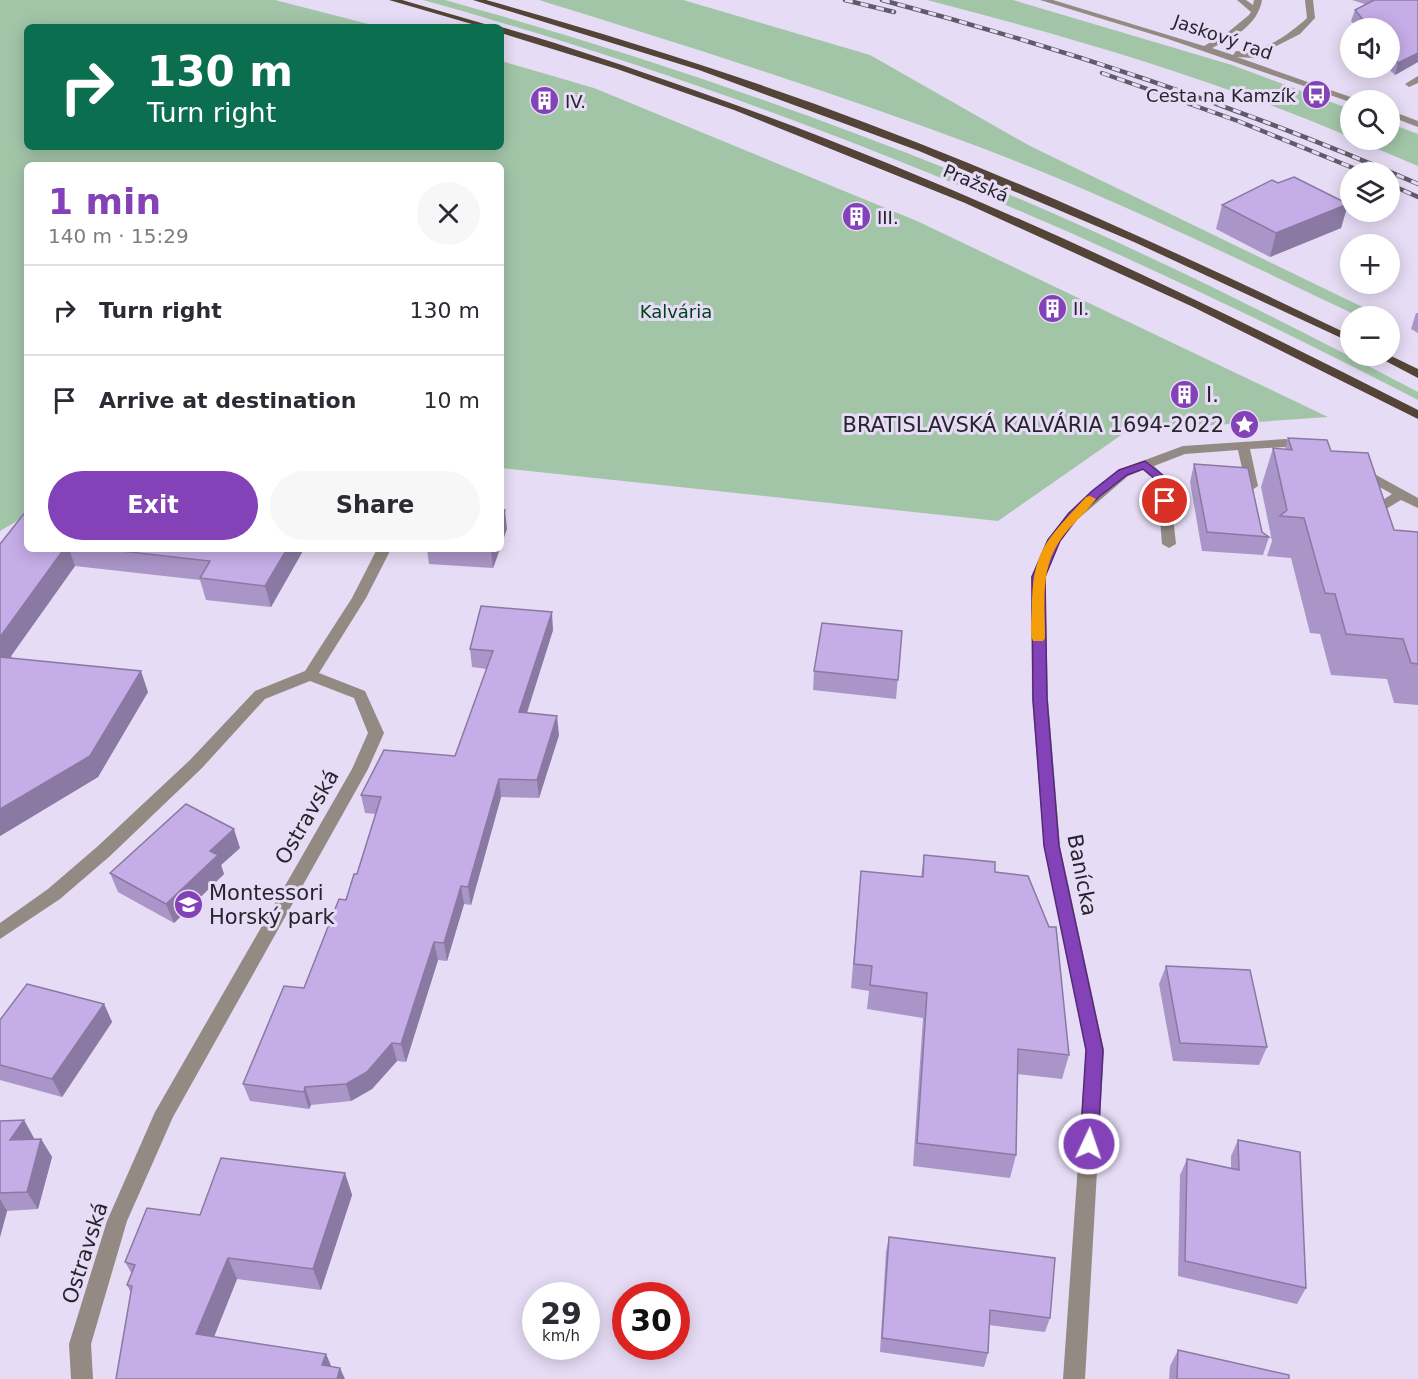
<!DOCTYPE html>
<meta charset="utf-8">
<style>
body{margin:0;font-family:"DejaVu Sans",sans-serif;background:#f7f7f7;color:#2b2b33;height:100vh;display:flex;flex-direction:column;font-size:22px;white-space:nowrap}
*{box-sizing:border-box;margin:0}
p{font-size:20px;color:#7c7c81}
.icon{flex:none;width:33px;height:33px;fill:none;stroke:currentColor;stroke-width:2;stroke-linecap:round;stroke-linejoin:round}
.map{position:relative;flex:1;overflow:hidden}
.sheet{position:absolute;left:24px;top:162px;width:480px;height:390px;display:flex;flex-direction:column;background:#fff;border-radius:9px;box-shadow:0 3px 15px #0003}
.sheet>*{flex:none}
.hud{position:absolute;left:24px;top:24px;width:480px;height:126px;border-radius:9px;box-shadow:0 3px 15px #0003;background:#0b6e4f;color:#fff;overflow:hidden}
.controls{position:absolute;left:1340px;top:18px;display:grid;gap:12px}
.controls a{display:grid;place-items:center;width:60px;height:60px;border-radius:50%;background:#fff;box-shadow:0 3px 15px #0003;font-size:30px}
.speed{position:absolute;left:522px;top:1282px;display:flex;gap:12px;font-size:30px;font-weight:700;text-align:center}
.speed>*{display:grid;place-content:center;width:78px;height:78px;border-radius:50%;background:#fff;box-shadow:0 3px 15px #0003;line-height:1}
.speed small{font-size:15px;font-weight:400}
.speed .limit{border:9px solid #d22;background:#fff;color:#111}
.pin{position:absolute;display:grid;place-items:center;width:51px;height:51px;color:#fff;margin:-26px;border:3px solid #fff;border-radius:50%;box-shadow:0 2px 6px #0007}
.me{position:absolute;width:66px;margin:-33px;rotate:3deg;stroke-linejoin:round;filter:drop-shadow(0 0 4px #0008)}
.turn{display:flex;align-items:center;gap:21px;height:126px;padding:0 24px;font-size:27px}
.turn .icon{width:78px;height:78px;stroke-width:2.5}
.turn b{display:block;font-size:42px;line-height:51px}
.round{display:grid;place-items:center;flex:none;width:63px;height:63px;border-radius:32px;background:#f7f7f7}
.overview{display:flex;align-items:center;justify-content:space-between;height:102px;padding:0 24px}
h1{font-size:36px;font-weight:600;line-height:45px;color:#8342b7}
.action{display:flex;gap:12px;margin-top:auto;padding:12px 24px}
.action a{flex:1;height:69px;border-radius:36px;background:#8342b7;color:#fff;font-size:24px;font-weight:600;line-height:69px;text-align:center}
.action a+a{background:#f7f7f7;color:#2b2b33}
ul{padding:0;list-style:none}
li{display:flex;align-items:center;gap:18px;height:90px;padding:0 24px;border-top:2px solid #e1e1e2}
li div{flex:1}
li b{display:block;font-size:22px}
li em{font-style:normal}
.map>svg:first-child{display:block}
.green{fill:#a2c5a8}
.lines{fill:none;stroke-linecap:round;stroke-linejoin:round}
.minor{fill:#938a83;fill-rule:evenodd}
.major{fill:#544437;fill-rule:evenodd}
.rail-casing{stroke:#605b69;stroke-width:4.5}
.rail{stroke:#e6dcf5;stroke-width:3;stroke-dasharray:8;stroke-linecap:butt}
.wall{fill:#a995c7}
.shaded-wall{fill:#8a79a2}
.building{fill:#c5ade7;stroke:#8a79a2;stroke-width:1.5}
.route{fill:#8342b7;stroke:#552b77;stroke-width:1.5}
.slow{fill:#f59e0b}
.labels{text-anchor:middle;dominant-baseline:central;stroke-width:6;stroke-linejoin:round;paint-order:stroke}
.far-street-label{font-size:18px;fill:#27242d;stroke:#e6dcf5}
.far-poi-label{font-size:18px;fill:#27242d;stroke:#e6dcf5;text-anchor:start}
.far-park-label{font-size:18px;fill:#00431b;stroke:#e6dcf5}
.poi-label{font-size:21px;fill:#27242d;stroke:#e6dcf5;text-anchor:start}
.street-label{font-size:21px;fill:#27242d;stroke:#e6dcf5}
</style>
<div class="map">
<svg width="1418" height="1379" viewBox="0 0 1418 1379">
<rect width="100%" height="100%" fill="#e6dcf5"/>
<g class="green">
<polygon points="0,0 275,0 380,27 27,27 27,147 501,147 501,61 594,88 917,221 1328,417 1127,431 998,521 501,468 501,165 27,165 27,515 0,531"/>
<path d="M423,0H445C618,48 788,105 955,172C1113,236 1267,312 1418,392V400C1096,233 772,97 423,0Z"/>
<path d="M539,0H683L870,55L1030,146L1381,316H1358C1234,257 1110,197 982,148C836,93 688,46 539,0Z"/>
<path d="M927,0H1013L1232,65L1350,109V137C1214,79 1071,37 927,0Z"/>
<polygon points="1389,123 1418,134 1418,166 1356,140 1389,140"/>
</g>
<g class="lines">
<g class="minor">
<path d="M1040,0H1053L1204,46L1227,33L1249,15L1251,12L1237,0H1246L1253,5L1254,0H1262C1258,25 1233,38 1212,48L1233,55L1236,51C1260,55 1290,34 1307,18L1305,0H1313L1315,18L1300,34L1253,58L1237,57L1359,100L1350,102L1168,39Z"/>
<polygon points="1418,76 1418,83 1409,87 1405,84"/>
<polygon points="1389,110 1418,121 1418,127 1389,116"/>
<polygon points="1286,439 1311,449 1305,453 1285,447 1250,449 1258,486 1252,490 1246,486 1238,450 1185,454 1154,466 1169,480 1176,544 1169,548 1162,544 1157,481 1143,470 1128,476 1078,519 1060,541 1045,577 1048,699 1060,846 1104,1050 1085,1379 1063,1379 1086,1050 1044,846 1032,699 1031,577 1047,540 1068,513 1118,470 1183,446"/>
<polygon points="1358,465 1418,498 1418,508 1401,500 1386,509 1389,520 1387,523 1377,523 1372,507 1392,494 1353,472 1353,466"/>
<polygon points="377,549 391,549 366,598 319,673 365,691 384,733 368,769 173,1117 127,1221 91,1344 93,1379 71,1379 69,1344 107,1221 155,1112 352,769 368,733 354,698 310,681 265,699 202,768 110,856 60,899 0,939 0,923 48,889 98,846 190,760 255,691 305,671 352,598"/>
</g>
<g class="major">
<polygon points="389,0 402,0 495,27 482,27"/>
<path d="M473,0H486C597,31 706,65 815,104C998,170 1175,251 1350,335V342L1134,242L919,151L699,70Z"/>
<path d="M501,27C565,45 628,67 691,89C942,176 1182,290 1418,410V419L1191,306L965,203L734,110L617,69L501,33Z"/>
<polygon points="1389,355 1418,369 1418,378 1376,356"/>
</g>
<defs>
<g id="rail">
<polyline points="845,0 894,12"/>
<path d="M882,0C1066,49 1244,108 1418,184"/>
<polyline points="1102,73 1238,121 1363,172"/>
<polyline points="1389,184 1418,197"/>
</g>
</defs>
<use href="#rail" class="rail-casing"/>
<use href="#rail" class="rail"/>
</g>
<g class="wall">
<polygon points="1352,0 1418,0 1418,62 1395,75 1388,68 1389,28 1357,28 1351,21 1355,10 1365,4"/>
<polygon points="1278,183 1348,204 1341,228 1270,257 1216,229 1222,205"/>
<polygon points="1416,313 1418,313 1418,333 1411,329"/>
<polygon points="1288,438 1331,451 1394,530 1418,532 1418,705 1394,703 1387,679 1331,675 1320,634 1310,633 1291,558 1267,556 1272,541 1261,487 1273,448 1285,449"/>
<polygon points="1194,464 1262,532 1269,537 1263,555 1202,551 1190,482"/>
<polygon points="0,544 27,549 304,549 271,607 206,600 200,580 75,566 11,656 12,658 148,692 98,777 0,836"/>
<polygon points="427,549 500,549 493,568 429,564"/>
<polygon points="553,630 527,713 559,735 539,798 501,797 471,905 464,904 447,961 438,960 406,1062 397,1061 372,1089 351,1101 311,1105 309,1109 250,1101 243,1084 304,988 357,874 376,814 365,813 361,795 455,756 487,669 472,667 470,649"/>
<polygon points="902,631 896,699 813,690 814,671"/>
<polygon points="240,848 221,865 224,874 174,923 118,892 110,873"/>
<polygon points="924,855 995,872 1069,1055 1062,1079 1017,1074 1016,1155 1010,1178 913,1166 923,1018 867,1009 869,991 851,988 861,871 921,877"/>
<polygon points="1166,966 1267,1047 1259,1065 1173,1061 1159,984"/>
<polygon points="104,1004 112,1022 62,1097 0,1080 0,1020"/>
<polygon points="0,1121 34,1138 33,1139 41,1139 52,1157 38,1209 7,1211 0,1237"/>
<polygon points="1238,1140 1306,1288 1297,1304 1178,1276 1180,1175 1187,1159 1231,1168 1231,1156"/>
<polygon points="345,1173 352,1195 321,1290 237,1279 214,1337 326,1354 331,1366 116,1379 131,1293 127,1285 132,1274 125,1262 200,1215"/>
<polygon points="889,1237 1050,1318 1045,1332 989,1325 988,1353 984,1367 880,1352 886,1252"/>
<polygon points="1178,1350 1289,1379 1169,1379 1170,1366"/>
</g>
<g class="shaded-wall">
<polygon points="1418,53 1418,62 1395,75 1398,63"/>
<polygon points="1348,204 1341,228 1270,257 1276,233"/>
<polygon points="505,510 507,529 501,546 501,522"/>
<polygon points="64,549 69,549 75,566 11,656 13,661 0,677 0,637"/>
<polygon points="287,549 304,549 271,607 265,586"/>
<polygon points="491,549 500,549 493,568 491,550"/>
<polygon points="552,612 553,630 521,731 519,712"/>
<polygon points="141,671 148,692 98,777 0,836 0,809"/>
<polygon points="557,716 559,735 539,798 537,780"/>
<polygon points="499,779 501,797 471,905 468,887"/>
<polygon points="234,829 240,848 221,865 224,874 174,923 166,904 210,851"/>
<polygon points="461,886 464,904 447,961 444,943"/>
<polygon points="434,942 438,960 406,1062 401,1044"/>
<polygon points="104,1004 112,1022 62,1097 52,1079"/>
<polygon points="392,1043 397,1061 372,1089 351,1101 346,1084"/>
<polygon points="305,1087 311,1105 309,1109 304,1092"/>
<polygon points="24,1120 34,1138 21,1158 10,1140"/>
<polygon points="41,1139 52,1157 38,1209 27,1192"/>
<polygon points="345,1173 352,1195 321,1290 313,1269"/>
<polygon points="0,1199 7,1211 0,1237"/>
<polygon points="228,1258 237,1279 207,1354 196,1334"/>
<polygon points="326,1354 334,1373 322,1365"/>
<polygon points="340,1368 345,1379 337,1379"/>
</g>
<g class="building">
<polygon points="1374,0 1418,0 1418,53 1398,63 1389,52 1389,28 1370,28 1355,10"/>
<polygon points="1294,177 1348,204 1276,233 1222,205 1272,180 1278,183"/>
<polygon points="1288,438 1327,440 1331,451 1368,453 1394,530 1418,532 1418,664 1411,663 1403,639 1346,634 1335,594 1325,593 1304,518 1280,516 1287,510 1273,448 1292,450"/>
<polygon points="1194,464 1248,468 1262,532 1269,537 1207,532"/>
<polygon points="27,510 27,549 64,549 0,637 0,544"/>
<polygon points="501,510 505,510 501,522"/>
<polygon points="103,549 287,549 265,586 200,578 210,561"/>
<polygon points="481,606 552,612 519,712 557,716 537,780 499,779 468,887 461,886 444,943 434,942 401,1044 392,1043 367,1072 346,1084 305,1087 304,1092 243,1084 284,986 304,988 339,899 346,900 354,874 357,874 381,797 361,795 384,750 455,756 493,651 470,649"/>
<polygon points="822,623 902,631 898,680 814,671"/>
<polygon points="0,657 141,671 90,756 0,809"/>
<polygon points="186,804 234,829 210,851 218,855 166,904 110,873"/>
<polygon points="924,855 995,862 995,872 1028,876 1049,927 1056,927 1069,1055 1018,1049 1016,1155 917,1143 927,993 870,985 872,966 854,964 861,871 923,877"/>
<polygon points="1166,966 1250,970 1267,1047 1180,1043"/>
<polygon points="27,984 104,1004 52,1079 0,1065 0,1020"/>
<polygon points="24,1120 10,1140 41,1139 27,1192 0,1193 0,1121"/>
<polygon points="1238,1140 1300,1152 1306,1288 1185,1261 1187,1159 1239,1170"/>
<polygon points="221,1158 345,1173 313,1269 228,1258 196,1334 326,1354 322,1365 340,1368 337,1379 116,1379 132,1286 127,1285 135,1265 125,1262 147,1208 200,1215"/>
<polygon points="889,1237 1055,1258 1050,1318 990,1310 988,1353 882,1338"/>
<polygon points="1178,1350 1289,1375 1289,1379 1177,1379"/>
</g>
<polygon class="route" points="1145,461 1169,480 1169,504 1160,504 1157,481 1143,469 1127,475 1100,496 1077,518 1060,541 1045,577 1047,699 1059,846 1103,1050 1098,1144 1095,1149 1089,1152 1083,1149 1080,1144 1086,1050 1044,846 1033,699 1032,577 1048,540 1069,513 1092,491 1119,470"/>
<path class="slow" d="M1090,496L1096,499C1085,514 1069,526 1059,542C1040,570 1045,605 1045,638L1043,641H1033C1029,632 1032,619 1032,609C1032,549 1048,539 1086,497Z"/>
<defs>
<symbol id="bus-disc" viewBox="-11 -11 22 22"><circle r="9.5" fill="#8342b7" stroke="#e6dcf5"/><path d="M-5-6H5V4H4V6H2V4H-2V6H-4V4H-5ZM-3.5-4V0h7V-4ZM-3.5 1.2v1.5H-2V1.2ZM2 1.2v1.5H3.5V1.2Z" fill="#fff"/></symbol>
<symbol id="building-disc" viewBox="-11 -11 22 22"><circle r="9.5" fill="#8342b7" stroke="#e6dcf5"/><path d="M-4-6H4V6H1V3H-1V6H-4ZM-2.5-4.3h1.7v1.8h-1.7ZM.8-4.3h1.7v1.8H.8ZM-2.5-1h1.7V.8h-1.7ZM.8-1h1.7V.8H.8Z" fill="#fff"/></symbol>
<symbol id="sight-disc" viewBox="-11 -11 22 22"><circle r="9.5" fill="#8342b7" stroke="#e6dcf5"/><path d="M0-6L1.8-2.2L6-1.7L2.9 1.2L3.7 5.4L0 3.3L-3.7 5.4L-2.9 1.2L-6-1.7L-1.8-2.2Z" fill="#fff"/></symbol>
<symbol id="school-disc" viewBox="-11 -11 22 22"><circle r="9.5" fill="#8342b7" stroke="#e6dcf5"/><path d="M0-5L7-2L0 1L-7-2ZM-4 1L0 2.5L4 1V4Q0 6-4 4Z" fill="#fff"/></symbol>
</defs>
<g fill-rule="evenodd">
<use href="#bus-disc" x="1300" y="78" width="33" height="33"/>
<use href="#building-disc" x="528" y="84" width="33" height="33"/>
<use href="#building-disc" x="840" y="200" width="33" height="33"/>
<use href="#building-disc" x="1036" y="292" width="33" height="33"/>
<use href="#building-disc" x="1168" y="378" width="33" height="33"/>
<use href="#sight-disc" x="1228" y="408" width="33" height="33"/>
<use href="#school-disc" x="172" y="888" width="33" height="33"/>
</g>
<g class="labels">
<g class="far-street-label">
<text transform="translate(1223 37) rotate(19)">Jaskový rad</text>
<text transform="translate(976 183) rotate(23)">Pražská</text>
</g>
<g class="far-poi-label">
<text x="1296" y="95" text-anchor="end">Cesta na Kamzík</text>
<text x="565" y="101">IV.</text>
<text x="877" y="217">III.</text>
<text x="1073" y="308">II.</text>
</g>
<g class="far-park-label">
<text x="676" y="311">Kalvária</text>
</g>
<g class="poi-label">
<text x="1206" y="395">I.</text>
<text x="1224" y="425" text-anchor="end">BRATISLAVSKÁ KALVÁRIA 1694-2022</text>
<text x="209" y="893">Montessori<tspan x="209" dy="24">Horský park</tspan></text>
</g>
<g class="street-label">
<text transform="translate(307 817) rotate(-60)">Ostravská</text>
<text transform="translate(1082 875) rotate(79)">Banícka</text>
<text transform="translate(85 1253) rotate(-72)">Ostravská</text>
</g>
</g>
</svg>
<div class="controls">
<a><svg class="icon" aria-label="sound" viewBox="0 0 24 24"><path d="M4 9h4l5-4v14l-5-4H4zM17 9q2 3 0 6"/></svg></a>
<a><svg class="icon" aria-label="search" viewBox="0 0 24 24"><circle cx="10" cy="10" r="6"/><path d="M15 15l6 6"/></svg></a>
<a><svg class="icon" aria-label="layers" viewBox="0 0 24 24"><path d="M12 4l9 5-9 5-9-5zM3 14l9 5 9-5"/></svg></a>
<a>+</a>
<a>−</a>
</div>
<div class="speed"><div>29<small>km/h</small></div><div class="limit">30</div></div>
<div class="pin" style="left:1165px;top:501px;background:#d93025"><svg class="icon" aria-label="arrive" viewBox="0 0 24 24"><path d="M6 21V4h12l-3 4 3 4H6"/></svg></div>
<svg class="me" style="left:1089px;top:1144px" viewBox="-20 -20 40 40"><circle r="17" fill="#8342b7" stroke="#fff" stroke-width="3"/><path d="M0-11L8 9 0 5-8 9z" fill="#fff"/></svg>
<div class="hud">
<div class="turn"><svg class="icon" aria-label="right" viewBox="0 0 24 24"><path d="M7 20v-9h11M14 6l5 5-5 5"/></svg><div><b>130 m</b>Turn right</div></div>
</div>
<section class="sheet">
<div class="overview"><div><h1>1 min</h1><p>140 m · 15:29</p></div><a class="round"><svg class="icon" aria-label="close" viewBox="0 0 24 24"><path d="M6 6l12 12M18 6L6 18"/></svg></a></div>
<ul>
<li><svg class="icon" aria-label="right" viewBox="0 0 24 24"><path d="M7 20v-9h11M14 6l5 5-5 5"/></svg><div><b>Turn right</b></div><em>130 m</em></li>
<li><svg class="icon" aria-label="arrive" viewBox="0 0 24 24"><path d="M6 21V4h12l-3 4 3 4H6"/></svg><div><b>Arrive at destination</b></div><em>10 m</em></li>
</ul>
<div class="action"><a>Exit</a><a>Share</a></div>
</section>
</div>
